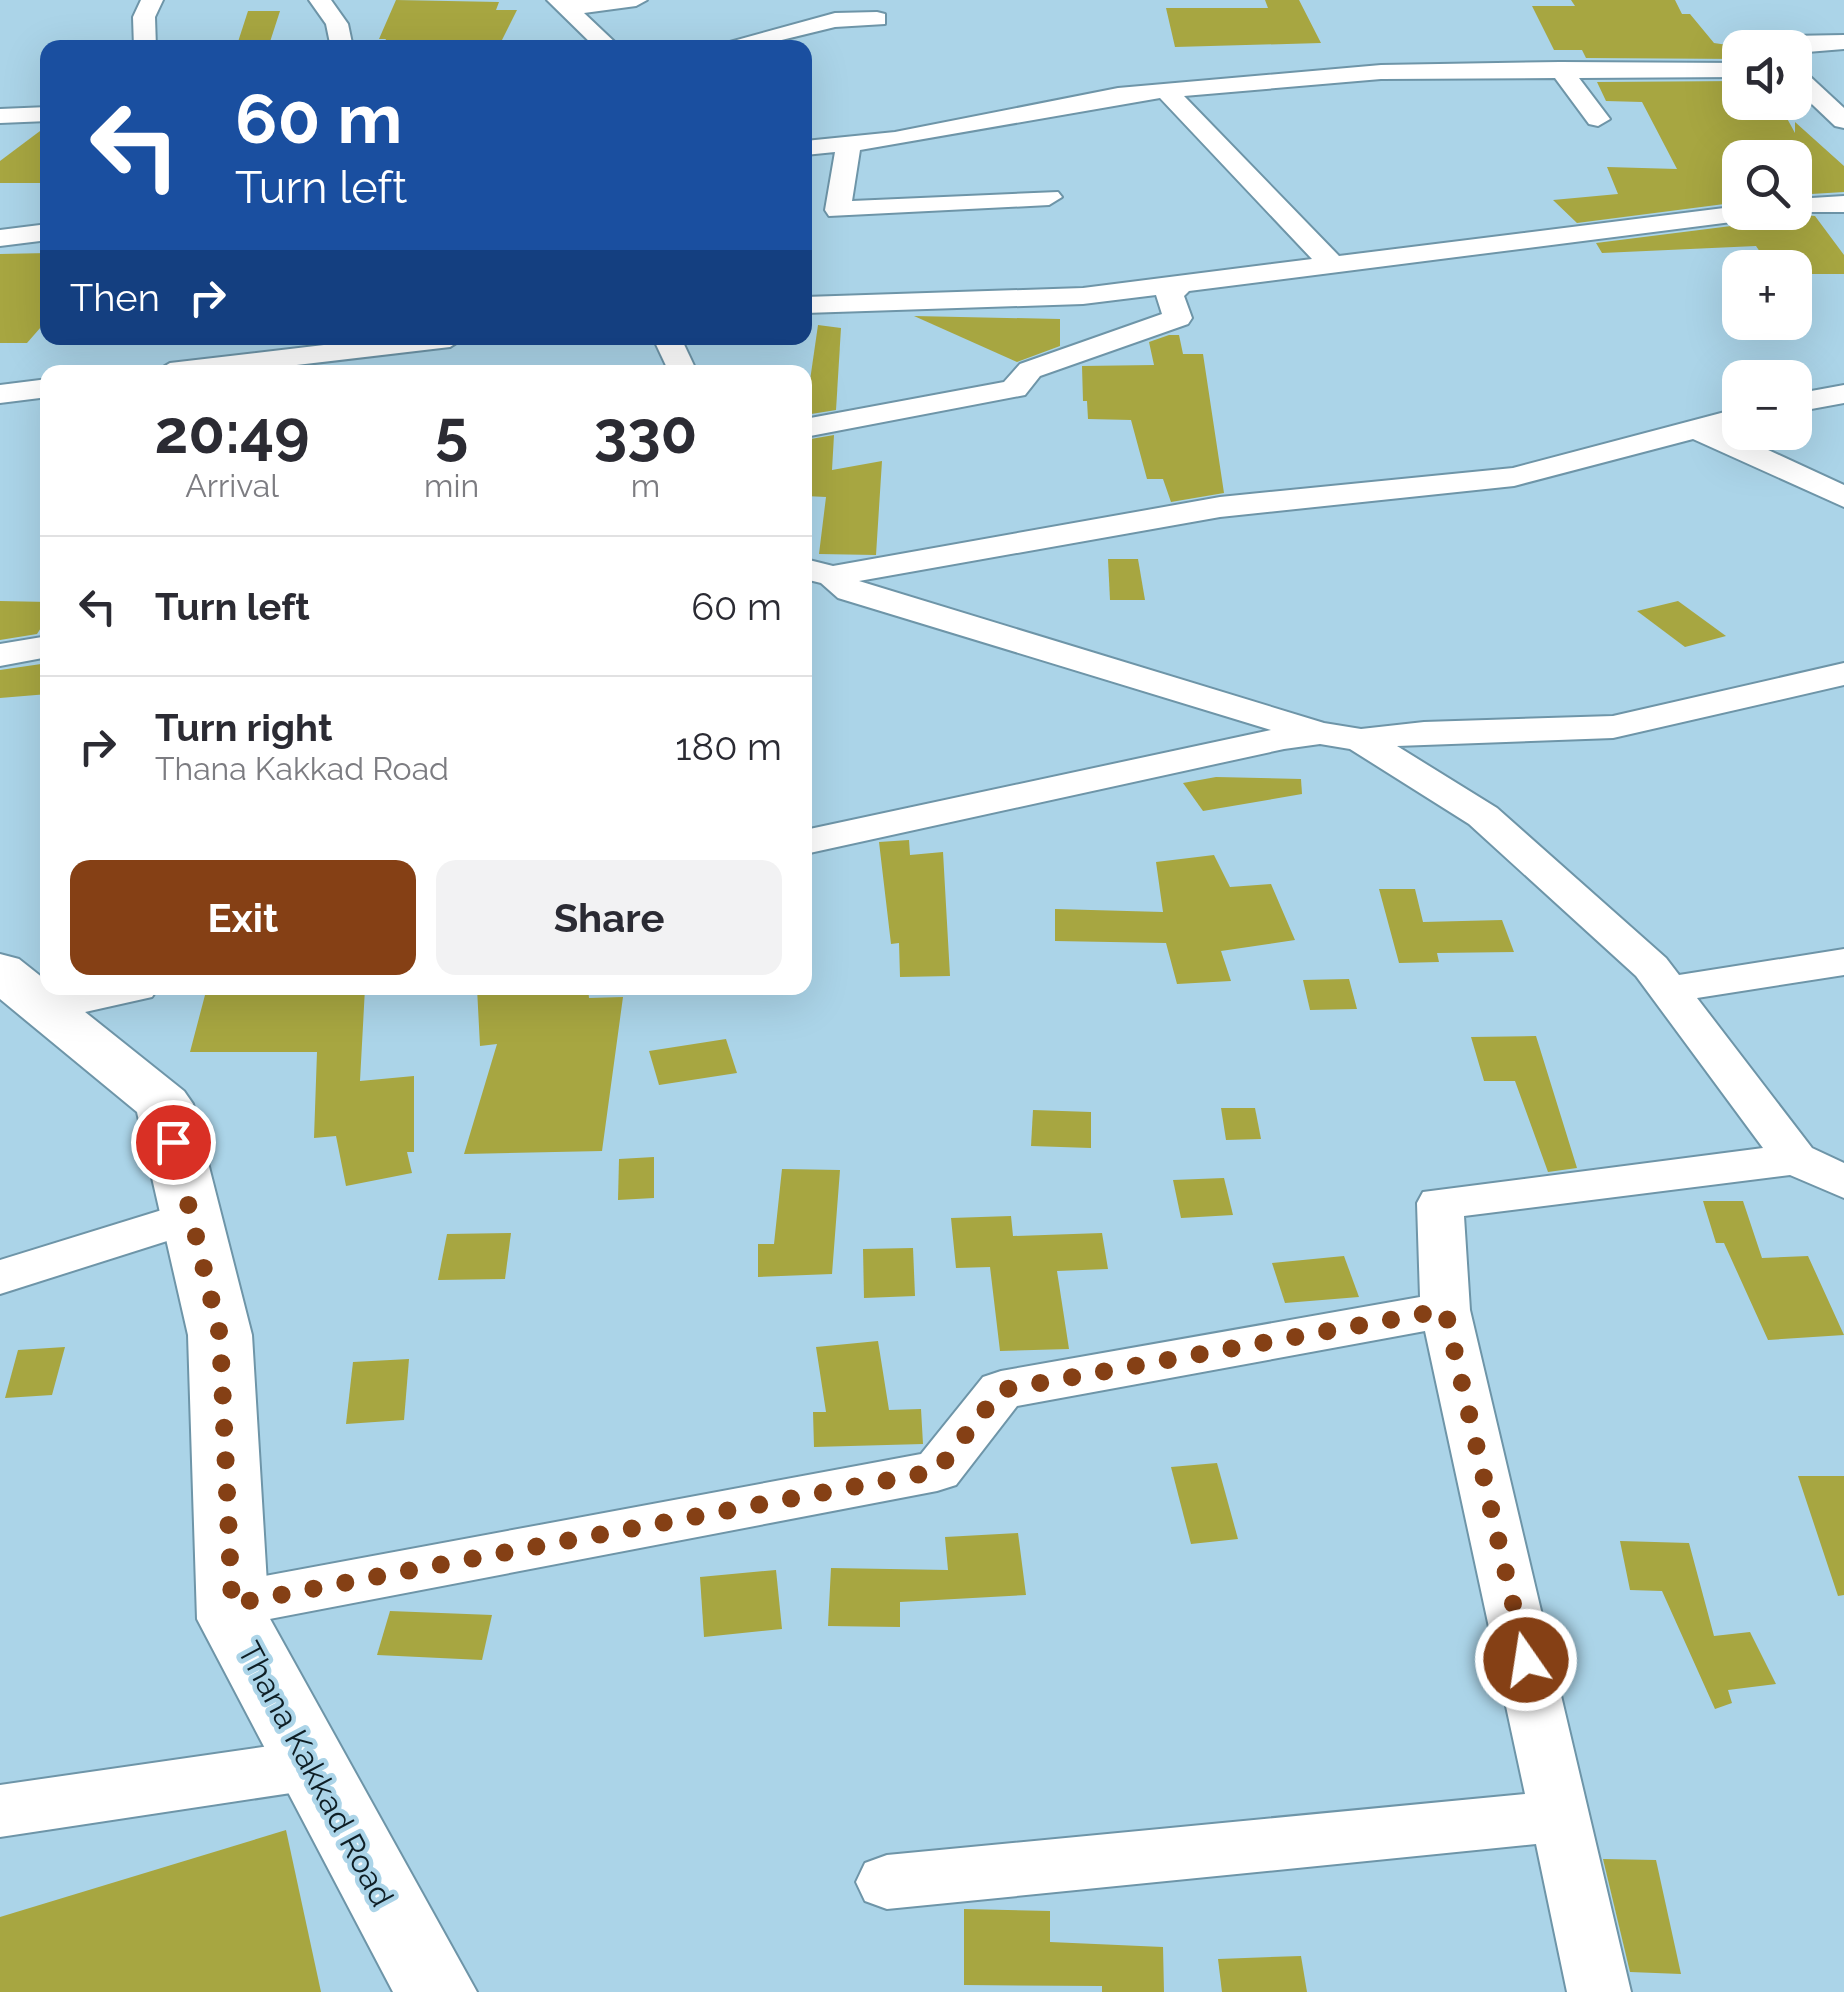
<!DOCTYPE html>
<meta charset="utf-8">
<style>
body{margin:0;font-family:Raleway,sans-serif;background:#f2f2f3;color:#2b2b33;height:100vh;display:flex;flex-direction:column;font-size:38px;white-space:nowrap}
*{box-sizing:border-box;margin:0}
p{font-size:32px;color:#7c7c81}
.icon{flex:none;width:55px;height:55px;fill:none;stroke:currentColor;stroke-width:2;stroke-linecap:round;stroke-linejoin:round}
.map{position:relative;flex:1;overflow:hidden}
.details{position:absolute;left:40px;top:365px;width:772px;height:630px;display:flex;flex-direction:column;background:#fff;border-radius:20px;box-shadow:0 10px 40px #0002}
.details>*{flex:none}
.banner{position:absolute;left:40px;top:40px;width:772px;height:305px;border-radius:20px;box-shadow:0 10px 40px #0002;background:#1a4fa0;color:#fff;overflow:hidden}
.buttons{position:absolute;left:1722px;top:30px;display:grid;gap:20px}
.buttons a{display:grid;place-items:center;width:90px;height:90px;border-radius:20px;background:#fff;box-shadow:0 10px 40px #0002;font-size:50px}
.pin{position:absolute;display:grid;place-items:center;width:85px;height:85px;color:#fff;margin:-42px;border:5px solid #fff;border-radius:50%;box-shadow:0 2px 10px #0007}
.me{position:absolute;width:110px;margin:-55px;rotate:347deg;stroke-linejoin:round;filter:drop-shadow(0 0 8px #0008)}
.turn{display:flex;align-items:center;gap:35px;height:210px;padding:0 30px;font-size:45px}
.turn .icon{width:130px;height:130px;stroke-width:2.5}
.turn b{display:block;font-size:70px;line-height:85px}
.then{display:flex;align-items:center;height:95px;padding:0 30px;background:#0003;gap:20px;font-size:38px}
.eta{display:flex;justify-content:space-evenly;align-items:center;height:170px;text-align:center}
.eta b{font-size:60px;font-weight:700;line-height:70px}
.button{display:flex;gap:20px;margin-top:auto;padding:20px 30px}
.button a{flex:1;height:115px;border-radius:20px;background:#854015;color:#fff;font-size:40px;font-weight:700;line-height:115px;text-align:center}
.button a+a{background:#f2f2f3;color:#2b2b33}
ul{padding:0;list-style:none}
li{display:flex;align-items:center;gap:30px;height:140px;padding:0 30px;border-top:2px solid #e1e1e2}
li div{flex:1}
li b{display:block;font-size:38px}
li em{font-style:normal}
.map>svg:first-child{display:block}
.building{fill:#a7a641}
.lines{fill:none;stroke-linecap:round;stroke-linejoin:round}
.minor-casing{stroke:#6e95a8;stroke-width:4}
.secondary-casing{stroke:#6e95a8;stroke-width:4}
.minor{fill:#fff;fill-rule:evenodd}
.secondary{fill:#fff;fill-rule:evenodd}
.route{stroke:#854015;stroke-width:18;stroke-dasharray:0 32.4}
.labels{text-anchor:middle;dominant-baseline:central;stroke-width:9;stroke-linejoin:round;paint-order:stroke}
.near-street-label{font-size:32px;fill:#0e1e25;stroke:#abd4e8}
</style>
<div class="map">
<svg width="1844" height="1992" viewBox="0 0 1844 1992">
<rect width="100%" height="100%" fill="#abd4e8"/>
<g class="building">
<polygon points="396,0 499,2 496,10 517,10 498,48 382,48 386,39 379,39"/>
<polygon points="1265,0 1299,0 1321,43 1175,47 1166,8 1268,8"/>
<polygon points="1571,0 1675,0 1682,14 1690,14 1714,43 1748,48 1740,48 1740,59 1586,58 1582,50 1554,50 1532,6 1575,6"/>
<polygon points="248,11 280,11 268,48 236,48"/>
<polygon points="1740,81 1740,102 1778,102 1795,133 1795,122 1844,166 1844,192 1795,195 1795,158 1740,158 1740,202 1577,223 1553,200 1618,194 1607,167 1677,169 1642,102 1606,101 1597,82"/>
<polygon points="48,125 48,183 0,183 0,161"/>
<polygon points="1770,212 1815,216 1844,255 1844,274 1795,274 1795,268 1771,268 1756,246 1602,253 1596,243 1763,222"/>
<polygon points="48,253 48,319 27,343 0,343 0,254"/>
<polygon points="914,316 1060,319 1060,346 1017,362"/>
<polygon points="818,325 841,328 836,410 805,415"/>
<polygon points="1169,335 1179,335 1183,354 1203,354 1224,493 1171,502 1163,479 1147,479 1131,420 1088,419 1087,401 1083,401 1082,366 1154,365 1149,342"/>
<polygon points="834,435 832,470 882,461 876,555 819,554 826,497 805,496 805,440"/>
<polygon points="1108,559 1138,559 1145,600 1110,600"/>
<polygon points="0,601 48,602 48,617 37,634 0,640"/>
<polygon points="1678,601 1726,636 1685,647 1637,611"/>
<polygon points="48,663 48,694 0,698 0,670"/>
<polygon points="1216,777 1301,779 1302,794 1203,811 1183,783"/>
<polygon points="909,840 910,855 943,852 950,976 900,977 899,943 891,944 879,842"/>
<polygon points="1214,855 1230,887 1271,884 1295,940 1221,951 1231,981 1177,984 1166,943 1055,941 1055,909 1163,912 1156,862"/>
<polygon points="1379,889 1415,889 1423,922 1502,920 1514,952 1437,953 1439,962 1399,963"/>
<polygon points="1349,979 1357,1009 1310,1010 1303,980"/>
<polygon points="253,988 365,988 360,1081 414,1076 414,1152 407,1152 412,1173 346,1186 336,1136 314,1138 317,1052 190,1052 205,995 251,995"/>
<polygon points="477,988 588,988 589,998 623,997 602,1151 464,1154 497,1044 480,1046"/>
<polygon points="1536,1036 1577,1168 1548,1172 1515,1081 1484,1081 1471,1037"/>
<polygon points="726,1039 737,1073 659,1085 649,1051"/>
<polygon points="1221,1108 1255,1108 1261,1139 1226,1140"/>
<polygon points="1033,1110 1091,1112 1091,1148 1031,1146"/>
<polygon points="654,1157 654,1198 618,1200 619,1159"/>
<polygon points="782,1169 840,1170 832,1274 758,1277 758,1244 774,1244"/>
<polygon points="1224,1178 1233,1215 1181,1218 1173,1180"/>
<polygon points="1703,1201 1743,1201 1762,1258 1808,1256 1844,1335 1768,1340 1724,1243 1716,1243"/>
<polygon points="1011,1216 1013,1236 1102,1233 1108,1269 1057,1271 1069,1349 1000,1351 990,1267 956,1268 951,1218"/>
<polygon points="511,1233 505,1279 438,1280 447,1234"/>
<polygon points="913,1248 915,1296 864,1298 863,1249"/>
<polygon points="1344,1256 1359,1297 1285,1303 1272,1263"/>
<polygon points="878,1341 889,1410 921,1409 923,1444 814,1447 813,1412 826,1412 816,1347"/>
<polygon points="65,1347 52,1395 5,1398 18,1350"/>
<polygon points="409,1359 404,1420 346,1424 353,1362"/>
<polygon points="1217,1463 1238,1539 1191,1544 1171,1467"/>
<polygon points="1798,1476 1844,1476 1844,1595 1838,1596"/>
<polygon points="1018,1533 1026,1595 900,1602 900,1627 828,1626 831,1568 948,1570 945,1537"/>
<polygon points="1620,1541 1689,1543 1714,1636 1750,1632 1776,1684 1728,1690 1732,1703 1715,1709 1662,1591 1630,1590"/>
<polygon points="776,1570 782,1629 704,1637 700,1577"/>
<polygon points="390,1611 492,1615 482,1660 377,1655"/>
<polygon points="286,1830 321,1992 0,1992 0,1917"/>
<polygon points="1603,1859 1656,1860 1681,1974 1630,1972"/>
<polygon points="964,1909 1050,1911 1050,1942 1163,1947 1164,1992 1102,1992 1102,1986 964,1985"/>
<polygon points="1301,1956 1307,1992 1222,1992 1218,1959"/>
</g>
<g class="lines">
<defs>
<g id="minor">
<polygon points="141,0 163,0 155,17 156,48 134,48 133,17"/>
<polygon points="309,0 331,0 348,24 353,48 331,48 326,24"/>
<polygon points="547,0 647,0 636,6 584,13 621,48 596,48"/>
<polygon points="877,12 885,14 885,24 835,27 749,48 708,48 835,13"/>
<polygon points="1844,35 1844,49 1795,53 1795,48 1778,48 1777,43 1788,36"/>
<polygon points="1560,62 1740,63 1740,77 1579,78 1610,119 1598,126 1589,124 1555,78 1381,79 1184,96 1339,256 1740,206 1740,212 1767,212 1763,218 1189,291 1184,296 1192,318 1188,324 1040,376 1025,395 805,437 805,419 1004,382 1020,364 1162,314 1156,295 1083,304 805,313 805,297 1083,288 1312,259 1160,98 860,150 852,201 1058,192 1062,197 1049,205 829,216 825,210 835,152 805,155 805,141 895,132 1118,88 1381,65"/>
<polygon points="1795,68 1803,70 1844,108 1844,128 1835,126 1795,88"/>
<polygon points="48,107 48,121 0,123 0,109"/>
<polygon points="1844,196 1844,212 1786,212 1795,212 1795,199"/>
<polygon points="48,224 48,240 0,246 0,230"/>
<polygon points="383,338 464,338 450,347 238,372 155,372 170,363"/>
<polygon points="653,338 681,338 697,372 669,372"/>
<polygon points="48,379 48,397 0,403 0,385"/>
<polygon points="1844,385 1844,403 1795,412 1795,394"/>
<polygon points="1740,408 1740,426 1725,430 1844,485 1844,507 1693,439 1514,486 1220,517 859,581 1324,723 1361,729 1424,722 1613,716 1844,663 1844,685 1613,738 1397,746 1497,808 1666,958 1679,975 1844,949 1844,975 1697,998 1812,1148 1844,1163 1844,1198 1790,1175 1464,1216 1470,1310 1631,1992 1567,1992 1536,1844 887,1909 865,1901 856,1882 865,1863 887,1855 1525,1794 1425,1331 1017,1406 956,1485 937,1491 233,1626 213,1620 205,1604 213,1588 233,1582 921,1454 983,1377 1001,1371 1420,1297 1417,1203 1423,1192 1763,1148 1636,976 1469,824 1350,749 1320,744 1284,749 805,854 805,830 1271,730 838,598 821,583 805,579 805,559 833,566 1220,497 1513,468"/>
<polygon points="48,636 48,657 0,666 0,644"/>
<polygon points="79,988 158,988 152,997 45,1021 30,1017 24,1008 30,999"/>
<polygon points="191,1201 208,1206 215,1217 208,1228 0,1294 0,1260"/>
<polygon points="311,1740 332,1747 340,1765 332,1783 311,1790 0,1837 0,1785"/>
</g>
<polygon id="secondary" points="0,954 19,959 48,982 48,988 55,988 184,1091 193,1104 252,1335 269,1617 477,1992 393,1992 197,1619 188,1335 137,1112 0,999"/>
</defs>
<use href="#minor" class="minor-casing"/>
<use href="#secondary" class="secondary-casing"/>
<use href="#minor" class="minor"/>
<use href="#secondary" class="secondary"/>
</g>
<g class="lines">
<polyline class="route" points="173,1142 220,1335 232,1604 937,1471 1001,1390 1445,1310 1526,1660"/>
</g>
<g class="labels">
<g class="near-street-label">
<text transform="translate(316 1774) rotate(62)">Thana Kakkad Road</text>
</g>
</g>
</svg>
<div class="buttons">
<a><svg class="icon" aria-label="sound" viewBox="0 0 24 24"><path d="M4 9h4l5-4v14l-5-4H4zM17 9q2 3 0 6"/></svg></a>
<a><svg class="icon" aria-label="search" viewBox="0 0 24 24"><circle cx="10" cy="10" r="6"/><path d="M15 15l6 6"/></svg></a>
<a>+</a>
<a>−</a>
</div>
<div class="pin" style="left:173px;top:1142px;background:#d93025"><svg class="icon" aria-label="arrive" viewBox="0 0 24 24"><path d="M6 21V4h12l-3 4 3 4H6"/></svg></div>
<svg class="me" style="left:1526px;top:1660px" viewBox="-20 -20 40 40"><circle r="17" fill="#854015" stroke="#fff" stroke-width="3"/><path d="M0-11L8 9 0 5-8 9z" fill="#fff"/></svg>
<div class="banner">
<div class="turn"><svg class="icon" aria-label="left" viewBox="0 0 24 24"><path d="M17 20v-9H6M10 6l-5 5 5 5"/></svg><div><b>60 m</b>Turn left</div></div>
<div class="then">Then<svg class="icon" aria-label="right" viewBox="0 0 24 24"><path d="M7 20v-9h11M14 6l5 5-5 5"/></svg></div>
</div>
<section class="details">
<div class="eta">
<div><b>20:49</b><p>Arrival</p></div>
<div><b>5</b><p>min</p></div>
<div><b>330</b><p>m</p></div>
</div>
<ul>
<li><svg class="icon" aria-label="left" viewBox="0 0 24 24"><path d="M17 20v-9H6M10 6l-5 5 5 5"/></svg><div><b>Turn left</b></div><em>60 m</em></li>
<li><svg class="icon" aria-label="right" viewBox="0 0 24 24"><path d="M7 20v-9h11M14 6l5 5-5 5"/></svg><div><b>Turn right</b><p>Thana Kakkad Road</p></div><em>180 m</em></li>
</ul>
<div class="button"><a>Exit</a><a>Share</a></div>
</section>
</div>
